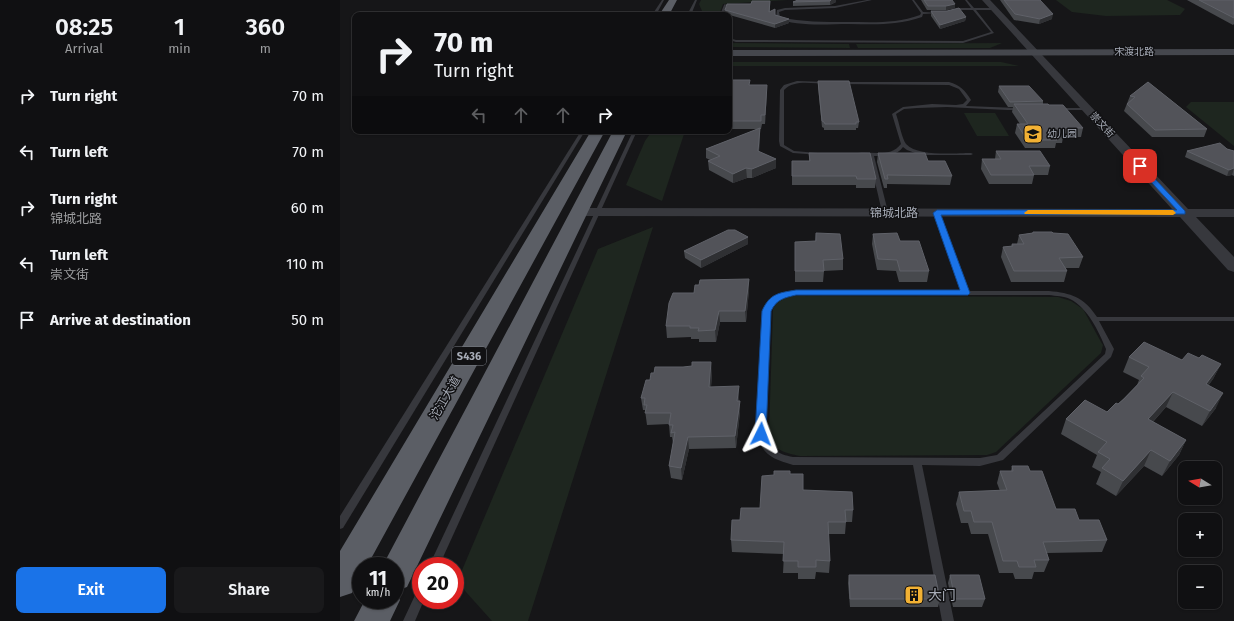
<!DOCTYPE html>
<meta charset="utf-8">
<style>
body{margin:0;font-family:"Fira Sans","Noto Sans SC",sans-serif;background:#19191b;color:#f1f3f6;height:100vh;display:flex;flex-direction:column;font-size:15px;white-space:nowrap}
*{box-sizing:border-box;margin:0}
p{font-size:13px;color:#9c9d9f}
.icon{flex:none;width:22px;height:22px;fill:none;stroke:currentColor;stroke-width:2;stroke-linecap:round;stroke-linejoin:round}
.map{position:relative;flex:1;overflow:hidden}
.panel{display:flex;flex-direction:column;background:#101012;width:340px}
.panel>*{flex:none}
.banner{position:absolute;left:12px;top:12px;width:380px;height:122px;border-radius:8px;box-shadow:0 1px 3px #0004,0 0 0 1px #303032;background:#101012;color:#f1f3f6;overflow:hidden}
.needle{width:26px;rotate:281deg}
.controls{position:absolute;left:838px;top:461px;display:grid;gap:8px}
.controls a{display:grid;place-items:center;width:44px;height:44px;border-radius:8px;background:#101012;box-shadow:0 1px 3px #0004,0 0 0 1px #303032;font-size:20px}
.speed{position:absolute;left:12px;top:557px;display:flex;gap:8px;font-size:20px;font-weight:700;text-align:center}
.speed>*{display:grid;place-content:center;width:52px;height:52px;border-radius:50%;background:#101012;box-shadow:0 1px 3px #0004,0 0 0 1px #303032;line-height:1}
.speed small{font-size:10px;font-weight:400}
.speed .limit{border:6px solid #d22;background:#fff;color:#111}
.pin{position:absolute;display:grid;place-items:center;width:34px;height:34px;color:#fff;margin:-17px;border-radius:8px;box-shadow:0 2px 6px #0006}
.me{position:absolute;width:44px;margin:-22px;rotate:3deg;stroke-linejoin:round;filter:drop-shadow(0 0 3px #0008)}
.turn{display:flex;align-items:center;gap:14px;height:84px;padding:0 16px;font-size:18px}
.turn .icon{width:52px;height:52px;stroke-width:2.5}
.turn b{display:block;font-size:28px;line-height:34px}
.lanes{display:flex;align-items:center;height:38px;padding:0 16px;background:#0003;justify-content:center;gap:20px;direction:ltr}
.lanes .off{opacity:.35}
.eta{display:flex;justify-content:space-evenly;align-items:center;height:68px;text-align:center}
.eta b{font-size:24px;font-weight:600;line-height:28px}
.cta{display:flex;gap:8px;margin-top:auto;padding:8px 16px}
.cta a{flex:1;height:46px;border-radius:8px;background:#1a73e8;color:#fff;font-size:16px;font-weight:600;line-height:46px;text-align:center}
.cta a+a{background:#19191b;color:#f1f3f6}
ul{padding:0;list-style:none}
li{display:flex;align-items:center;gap:12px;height:56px;padding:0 16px}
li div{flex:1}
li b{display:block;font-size:15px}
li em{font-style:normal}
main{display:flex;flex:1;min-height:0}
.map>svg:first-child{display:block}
.green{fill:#1e261f}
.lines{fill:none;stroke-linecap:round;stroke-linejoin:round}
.service{fill:#37383d;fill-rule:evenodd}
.tertiary{fill:#37383d;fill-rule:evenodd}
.secondary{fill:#45474d;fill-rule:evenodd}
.trunk{fill:#5b5e65;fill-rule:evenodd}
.wall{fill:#47494d}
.shaded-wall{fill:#2f3033}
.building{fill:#525359;stroke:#5f6168}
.route{fill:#1a73e8;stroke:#114b97}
.slow{fill:#f59e0b}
.labels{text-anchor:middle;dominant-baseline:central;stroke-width:3;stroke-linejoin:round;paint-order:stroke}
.far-street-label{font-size:10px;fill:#a8adb8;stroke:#111113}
.far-poi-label{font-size:10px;fill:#a8adb8;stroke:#111113;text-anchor:start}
.shield{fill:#111113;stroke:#7b7e86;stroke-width:1}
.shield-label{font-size:11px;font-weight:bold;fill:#a8adb8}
.street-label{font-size:12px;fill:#a8adb8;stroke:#111113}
.near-poi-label{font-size:14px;fill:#a8adb8;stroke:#111113;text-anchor:start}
</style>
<main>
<section class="panel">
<div class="eta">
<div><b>08:25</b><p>Arrival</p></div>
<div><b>1</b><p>min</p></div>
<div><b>360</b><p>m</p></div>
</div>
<ul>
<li><svg class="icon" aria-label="right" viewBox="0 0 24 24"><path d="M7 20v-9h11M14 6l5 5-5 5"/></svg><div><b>Turn right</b></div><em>70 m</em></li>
<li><svg class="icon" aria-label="left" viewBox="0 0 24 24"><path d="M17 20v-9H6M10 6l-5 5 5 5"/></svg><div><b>Turn left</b></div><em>70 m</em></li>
<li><svg class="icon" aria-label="right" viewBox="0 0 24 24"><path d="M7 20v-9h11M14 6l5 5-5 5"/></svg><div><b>Turn right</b><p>锦城北路</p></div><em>60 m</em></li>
<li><svg class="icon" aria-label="left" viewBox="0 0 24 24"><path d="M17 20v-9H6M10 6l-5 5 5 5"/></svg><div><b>Turn left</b><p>崇文街</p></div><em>110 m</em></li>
<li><svg class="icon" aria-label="arrive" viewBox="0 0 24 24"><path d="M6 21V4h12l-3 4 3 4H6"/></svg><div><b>Arrive at destination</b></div><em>50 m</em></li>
</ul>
<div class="cta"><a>Exit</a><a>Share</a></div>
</section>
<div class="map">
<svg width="894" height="621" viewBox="0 0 894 621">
<rect width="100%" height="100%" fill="#161618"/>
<g class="green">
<polygon points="361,0 448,0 383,4 379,15 361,15 362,11 359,4"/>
<polygon points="716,0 827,0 845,9 840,15 766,16 732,12"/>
<polygon points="389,43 509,44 510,48 389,47"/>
<polygon points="662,43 650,48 518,48 516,44"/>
<polygon points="389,62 661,62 679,66 389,66"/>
<polygon points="851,102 894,102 894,146 846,107"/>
<polygon points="624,113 655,113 669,136 637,136"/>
<polygon points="312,131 345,131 322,201 286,185 305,141"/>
<polygon points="313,227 188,621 152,621 117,582 258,249"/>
<path d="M454,296L718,297L731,301L743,309L761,342L763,345L761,353L656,452L647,455L460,456C445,453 432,450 429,433L433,309C437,300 445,298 454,296Z"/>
</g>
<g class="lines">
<g class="service">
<polygon points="322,0 324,0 316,15 312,15"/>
<polygon points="355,0 357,0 351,15 347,15"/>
<path d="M527,0H532L495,8L445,10L439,12L440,17C462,22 484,22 507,22C532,22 556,24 580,15L581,13L572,0H574L583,12L601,13L583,14L582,17C573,20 565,22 555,23C540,25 525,24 509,24C487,24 457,27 436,18L437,10L445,8L495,6Z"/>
<polygon points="625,0 627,0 634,8 655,8 654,10 636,10 654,33 623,43 396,42 389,40 389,38 396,40 623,41 651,32 633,10 620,10 611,13 611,11 620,8 631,8"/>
<polygon points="385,4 386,5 384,15 380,15 384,5"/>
<path d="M457,81L487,82L489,83L487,84C473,84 455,79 444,90V145L454,151L478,153L480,154V155L453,153L440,146L439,141L440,90L444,85Z"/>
<path d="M502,82H609C620,85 625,90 631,100L626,106L681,108L683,109L681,110H667L607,107L577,108L564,109L556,114C559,122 562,139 566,144C578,157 615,153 631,153L633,154L631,155H576L574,154L575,153L567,150L563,147C557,156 544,156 534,156L548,212L545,214L542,212L529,156L518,155V153C533,151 550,158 561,144L552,114L563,107L592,104L616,105L623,104L627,100L619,89L609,85L501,84L500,83Z"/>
<polygon points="716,108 747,108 749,109 747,110 718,110 716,109"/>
<polygon points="241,131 245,131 3,528 0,529 0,516"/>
<polygon points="293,131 297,131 99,566 89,566"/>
<path d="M597,211L600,213L628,291H709C731,293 744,297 757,317H894V321H759L774,349L771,357L663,460L640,466L582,465L614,621H602L573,465H453C433,459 422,455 417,434L423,311C429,296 441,292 456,291H621L594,213ZM456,295H709C716,296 724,296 730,299C748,308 759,332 766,349L765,354L657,455L640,458L453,457C438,454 430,450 425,434L431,311C435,299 444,296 456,295Z"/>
<polygon points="81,590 81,600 84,600 75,621 63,621 77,591"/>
</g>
<polygon class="tertiary" points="642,0 650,0 848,209 894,209 894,217 856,217 894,257 894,272 888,270 840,217 239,216 234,215 232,212 234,209 239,208 832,209"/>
<polygon class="secondary" points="894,49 894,55 389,56 389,50"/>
<g class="trunk">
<polygon points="329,0 337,0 329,15 319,15"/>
<polygon points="251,131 265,131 27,566 21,566 21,576 12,593 0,597 0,551"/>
<polygon points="273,131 287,131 67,587 56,591 60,600 50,621 14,621 25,600 55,600 55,566 43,565"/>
</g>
</g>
<g class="wall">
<polygon points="458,0 496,0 496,2 490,5 453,6 453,2"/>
<polygon points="581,0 612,0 615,8 606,10 587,10"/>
<polygon points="660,0 700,0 712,19 699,24 674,20"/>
<polygon points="847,0 894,0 894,24 893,25"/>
<polygon points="430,1 430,11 435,15 449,19 449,23 435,28 386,14 385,10 411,4"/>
<polygon points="591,11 626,17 625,21 600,29 591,16"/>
<polygon points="389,80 410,85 427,92 425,124 422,124 421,129 420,129 420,137 419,152 436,159 436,168 412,178 407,178 393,183 369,170 368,161 370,160 366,158 366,149 418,129 389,129"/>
<polygon points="478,81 519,122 518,128 516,128 516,130 484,130 484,128 482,127 478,87"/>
<polygon points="808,82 867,129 864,137 812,137 784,111 790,96"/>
<polygon points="659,86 703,101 703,104 709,105 743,128 741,137 723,137 722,143 716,143 715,148 685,148 675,133 677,124 680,124 672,112 673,107 668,107 658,92"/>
<polygon points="887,149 894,151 894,176 892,175 887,176 845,157 847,151"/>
<polygon points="656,151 710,166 708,175 694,175 692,184 649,184 641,169 642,159 655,159"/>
<polygon points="469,153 536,179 535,188 516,188 516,185 452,185 452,161 469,161"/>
<polygon points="538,153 588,161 612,176 610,185 547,184 547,188 544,188 537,162"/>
<polygon points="693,232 713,233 743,257 739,268 726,268 727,271 724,282 671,282 661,257 663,247 671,246 672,244 677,244 679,235 692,233"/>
<polygon points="476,233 503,259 503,270 484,271 483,282 455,282 455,252 475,241"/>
<polygon points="533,234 560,241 589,271 587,282 559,282 556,271 537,270 532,244"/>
<polygon points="408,237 408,244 361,268 345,258 344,251"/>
<polygon points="409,279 409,290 406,322 380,322 376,342 359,342 359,339 351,339 351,337 327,338 326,326 354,293 359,285"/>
<polygon points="789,357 842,360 859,358 881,364 873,379 868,386 876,408 862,426 826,407 813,422 846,440 839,455 822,476 804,466 776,496 756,484 761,472 752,467 757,455 721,434 726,419 767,412 778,404 797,385 799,380 783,372"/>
<polygon points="314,373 372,374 371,387 399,398 400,412 396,448 349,449 342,480 331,478 329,466 333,443 332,437 330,437 329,424 307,425 305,410 303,410 301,398 310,380"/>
<polygon points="672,466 690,471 716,509 739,520 767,540 762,552 707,553 709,560 704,572 694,572 692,579 675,579 673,573 659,573 648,534 631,534 628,523 621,523 616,504 619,492 660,491 657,483 660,471 671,471"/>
<polygon points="450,474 463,490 513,510 512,522 506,522 505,534 488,534 490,561 489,573 476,572 475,579 458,579 458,573 443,573 444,554 392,552 391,540 400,520 420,508 434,475"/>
<polygon points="509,575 600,599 598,607 510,607 508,583"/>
<polygon points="610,575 645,599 642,607 613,607 608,583"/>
</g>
<g class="shaded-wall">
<polygon points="491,0 496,0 496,2 490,5 490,1"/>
<polygon points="615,4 615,8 606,10 606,6"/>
<polygon points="713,14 712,19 699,24 700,19"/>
<polygon points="626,17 625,21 600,29 600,25"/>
<polygon points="449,19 449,23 435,28 435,24"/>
<polygon points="427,85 427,92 425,124 425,115"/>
<polygon points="420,128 420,137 418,160 418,151"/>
<polygon points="436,159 436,168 412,178 412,169"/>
<polygon points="406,168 407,178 393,183 393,174"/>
<polygon points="894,168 892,175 887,176 889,170"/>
<polygon points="408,237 408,244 361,268 361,260"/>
<polygon points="409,279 409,290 406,322 405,311"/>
<polygon points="379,311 380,322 376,342 375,330"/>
<polygon points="371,362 372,374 370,398 369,387"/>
<polygon points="881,364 873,379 858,399 866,384"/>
<polygon points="399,386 399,398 398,412 397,401"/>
<polygon points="833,392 826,407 802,434 808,419"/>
<polygon points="883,393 876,408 862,426 870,411"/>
<polygon points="400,401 400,412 396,448 395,436"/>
<polygon points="348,437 349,449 342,480 341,468"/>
<polygon points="846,440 839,455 822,476 830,461"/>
<polygon points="811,450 804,466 776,496 783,481"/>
</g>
<g class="building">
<polygon points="458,0 491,0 490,1 453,2"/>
<polygon points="584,0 612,0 615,4 606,6 588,6"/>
<polygon points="664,0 700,0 713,14 700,19 675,14"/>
<polygon points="859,0 894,0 894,18"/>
<polygon points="412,1 430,1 429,12 435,9 435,15 449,19 435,24 385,10 387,4 411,4"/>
<polygon points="619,8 626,17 600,25 591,11 607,11"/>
<polygon points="389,80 410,80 409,85 427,85 425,115 421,115 421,121 389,121"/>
<polygon points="478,81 509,81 519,122 516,122 516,124 485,124 484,122 482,121"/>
<polygon points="808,82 867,129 815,130 787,104 795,97 790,96"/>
<polygon points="659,86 689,86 703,101 670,102"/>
<polygon points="674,104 708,104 709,105 723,105 743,128 719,128 724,134 713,134 717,140 687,140 677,124 688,124"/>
<polygon points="420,128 418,151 436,159 412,169 406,168 393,174 368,161 380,156 366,149"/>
<polygon points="880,143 887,149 894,151 894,168 889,170 847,151"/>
<polygon points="656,151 700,151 710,166 689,166 694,175 651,175 642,159 661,159"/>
<polygon points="469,153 530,153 536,179 517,179 516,176 452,176 452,161 470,161"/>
<polygon points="538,153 585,153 588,161 605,161 612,176 547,175 548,179 545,179"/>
<polygon points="388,230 395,230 408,237 361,260 344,251"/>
<polygon points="693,232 712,232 713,233 728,234 743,257 719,258 727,271 674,271 663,247 673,246 672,244 684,244 679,235 693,233"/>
<polygon points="476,233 500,234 503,259 483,260 484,271 455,271 455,242 476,241"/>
<polygon points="557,233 560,241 579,241 589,271 560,271 557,260 538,259 533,234"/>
<polygon points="409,279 405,311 379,311 375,330 358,331 359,328 350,328 350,326 326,326 329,303 333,293 354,293 355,285 359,285 360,280"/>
<polygon points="804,342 842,360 848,353 859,358 862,355 881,364 866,384 883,393 870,411 833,392 808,419 846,440 830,461 811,450 783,481 762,468 770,459 758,452 767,442 726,419 745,400 767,412 776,403 778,404 784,399 804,378 801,376 809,367 789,357"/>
<polygon points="352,362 371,362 369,387 399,386 397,401 400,401 395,436 348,437 341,468 329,466 335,432 331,433 333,425 329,425 331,413 305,413 307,405 304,405 305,398 301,398 306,380 310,380 311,373 314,373 315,367 343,367 352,366"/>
<polygon points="672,466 688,466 690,471 702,471 716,509 735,509 739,520 759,520 767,540 703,542 709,560 694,560 696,567 679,567 677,561 663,561 652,522 634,522 631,511 624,511 619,492 667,490 660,471 673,471"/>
<polygon points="434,471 450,471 450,474 463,474 463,490 512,492 513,510 505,510 506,522 488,522 490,561 476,560 476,567 458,567 458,561 443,561 444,542 391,540 392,520 400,520 401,508 420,508 422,476 434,475"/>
<polygon points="509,575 595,575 600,599 510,599"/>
<polygon points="610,575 639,575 645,599 615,599"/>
</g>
<path class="route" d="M798,165H802L845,211V214L601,215L630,293L628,295H456C444,298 437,299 431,311L426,434L425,437L421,439L417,437L415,434L422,311C430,293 439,293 456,290H620L593,213L597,210H837L798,168Z"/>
<polygon class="slow" points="688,210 833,210 836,213 833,215 685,214 684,213"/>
<defs>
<symbol id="school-square" viewBox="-11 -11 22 22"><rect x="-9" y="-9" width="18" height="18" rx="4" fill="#f2b134" stroke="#111113"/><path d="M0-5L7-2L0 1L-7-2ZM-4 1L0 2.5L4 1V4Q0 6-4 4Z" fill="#111"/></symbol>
<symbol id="building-square" viewBox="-11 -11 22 22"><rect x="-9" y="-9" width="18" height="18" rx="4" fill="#f2b134" stroke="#111113"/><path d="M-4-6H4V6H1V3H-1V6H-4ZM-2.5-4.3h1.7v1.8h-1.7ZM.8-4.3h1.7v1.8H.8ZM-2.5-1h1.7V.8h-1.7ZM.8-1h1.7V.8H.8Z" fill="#111"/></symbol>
</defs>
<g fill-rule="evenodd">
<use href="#school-square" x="682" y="123" width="22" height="22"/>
<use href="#building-square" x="563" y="584" width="22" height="22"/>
</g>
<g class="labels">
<g class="far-street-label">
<text x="794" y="52">宋渡北路</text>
<text transform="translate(762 125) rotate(47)">崇文街</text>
</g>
<g class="far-poi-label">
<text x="707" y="134">幼儿园</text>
</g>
<rect class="shield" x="112" y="347" width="34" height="18" rx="3"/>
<g class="shield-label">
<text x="129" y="356">S436</text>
</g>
<g class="street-label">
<text x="554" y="213">锦城北路</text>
<text transform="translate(105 398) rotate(-60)">沱江大道</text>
</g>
<g class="near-poi-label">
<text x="588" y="595">大门</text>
</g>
</g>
</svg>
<div class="controls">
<a><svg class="needle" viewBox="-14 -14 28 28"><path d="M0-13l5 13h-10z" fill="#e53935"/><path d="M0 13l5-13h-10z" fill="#9c9d9f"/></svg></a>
<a>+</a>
<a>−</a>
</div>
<div class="speed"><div>11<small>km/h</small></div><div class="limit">20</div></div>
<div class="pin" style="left:800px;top:166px;background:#d93025"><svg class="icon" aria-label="arrive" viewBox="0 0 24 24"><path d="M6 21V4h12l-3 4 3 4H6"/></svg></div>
<svg class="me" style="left:421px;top:434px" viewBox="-20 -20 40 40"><path d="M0-17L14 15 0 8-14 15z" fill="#1a73e8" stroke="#fff" stroke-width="4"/></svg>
<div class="banner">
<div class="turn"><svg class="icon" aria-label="right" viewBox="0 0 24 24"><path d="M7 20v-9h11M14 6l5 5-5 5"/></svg><div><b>70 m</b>Turn right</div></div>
<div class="lanes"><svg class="icon off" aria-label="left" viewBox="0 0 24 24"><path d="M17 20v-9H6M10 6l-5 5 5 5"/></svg><svg class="icon off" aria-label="ahead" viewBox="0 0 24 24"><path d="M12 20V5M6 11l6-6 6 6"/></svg><svg class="icon off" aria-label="ahead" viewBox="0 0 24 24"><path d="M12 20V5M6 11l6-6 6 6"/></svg><svg class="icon" aria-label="right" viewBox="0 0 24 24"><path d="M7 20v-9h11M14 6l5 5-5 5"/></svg></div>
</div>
</div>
</main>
